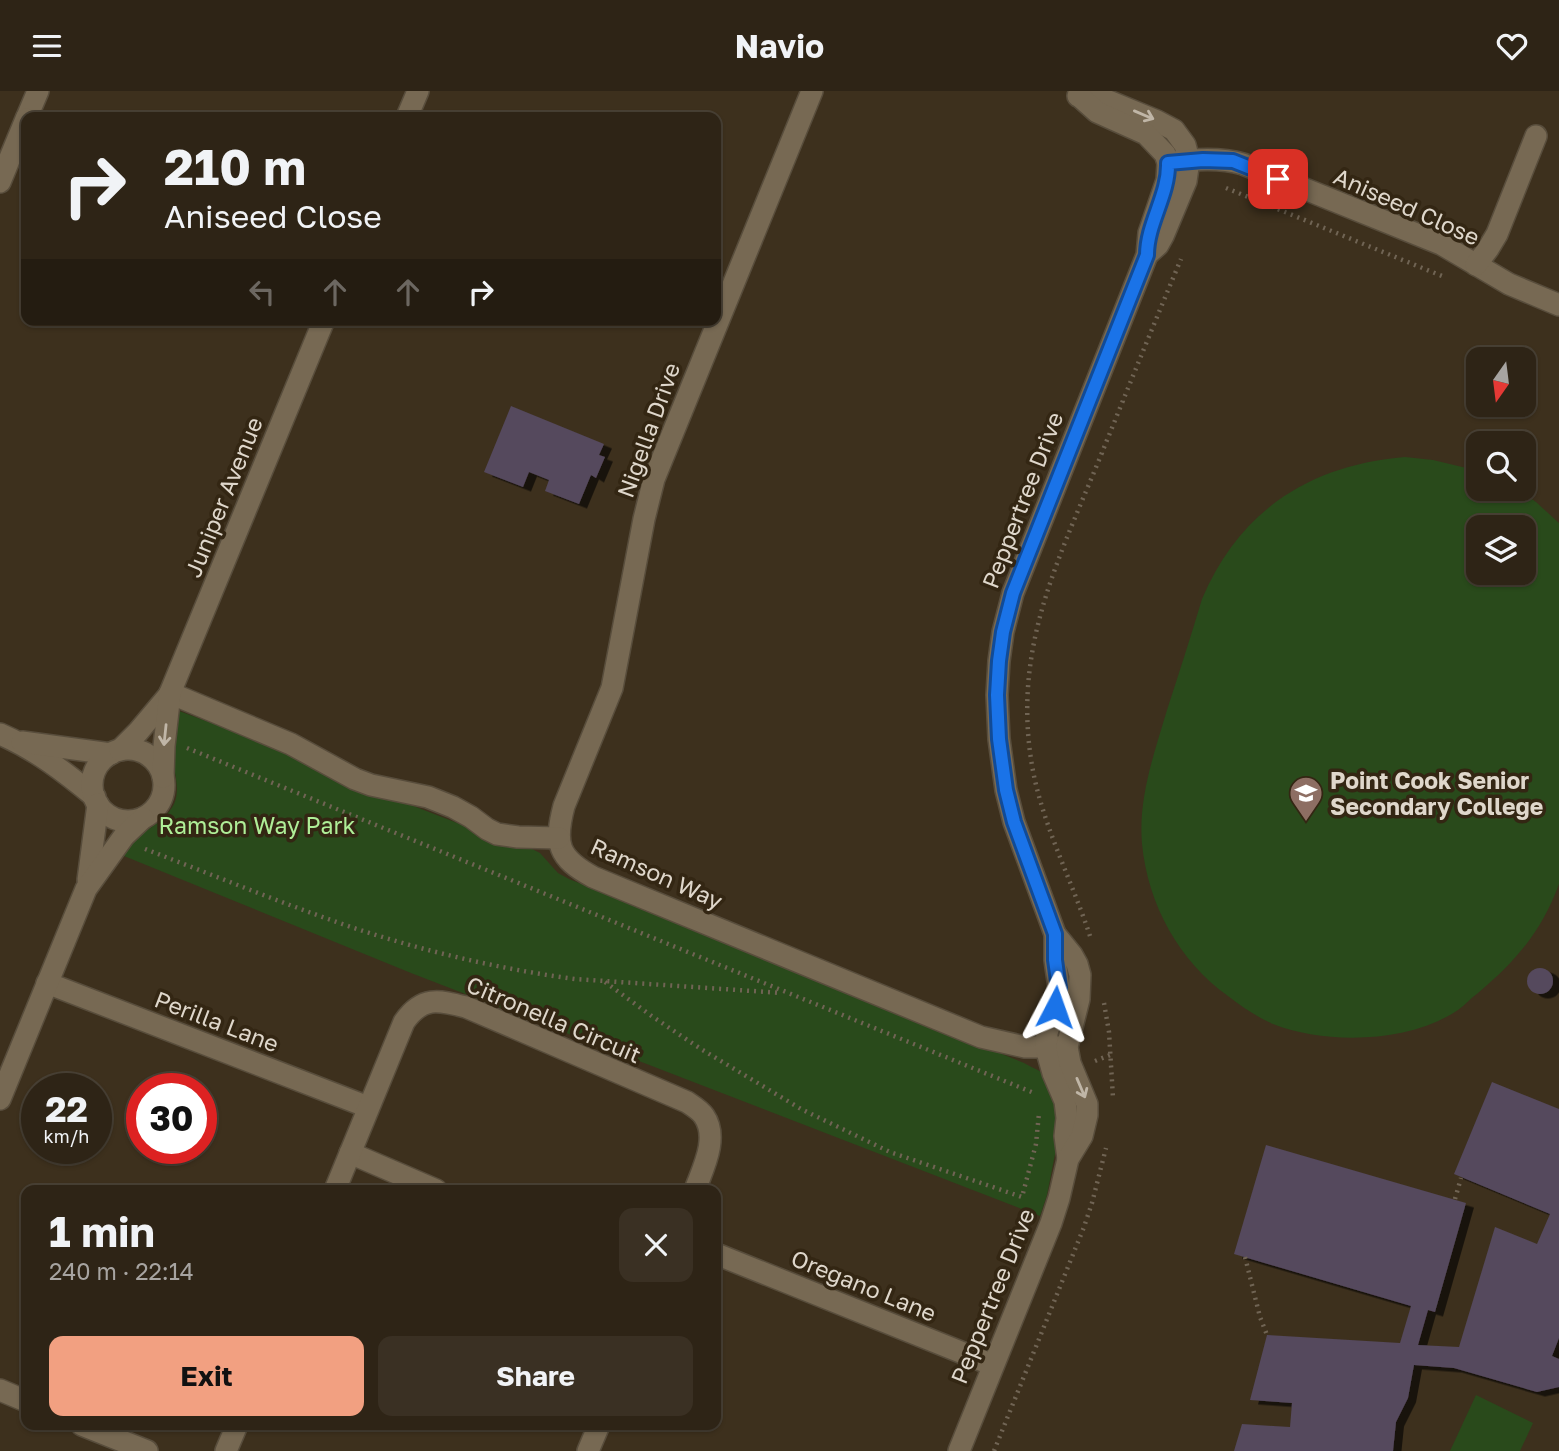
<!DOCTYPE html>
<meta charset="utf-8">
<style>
body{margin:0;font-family:"Golos Text",sans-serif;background:#3a3023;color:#f1f3f6;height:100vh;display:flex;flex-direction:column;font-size:26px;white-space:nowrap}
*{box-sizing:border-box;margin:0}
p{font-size:23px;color:#a7a4a1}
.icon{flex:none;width:38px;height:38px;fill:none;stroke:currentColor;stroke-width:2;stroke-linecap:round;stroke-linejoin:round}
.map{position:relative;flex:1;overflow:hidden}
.drawer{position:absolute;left:21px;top:1094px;width:700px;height:245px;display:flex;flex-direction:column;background:#2e2416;border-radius:14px;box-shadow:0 2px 5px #0004,0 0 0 2px #494135}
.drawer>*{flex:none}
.top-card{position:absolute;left:21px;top:21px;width:700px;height:214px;border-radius:14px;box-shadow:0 2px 5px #0004,0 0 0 2px #494135;background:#2e2416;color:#f1f3f6;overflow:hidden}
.needle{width:46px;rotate:194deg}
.fabs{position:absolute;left:1466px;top:256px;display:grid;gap:14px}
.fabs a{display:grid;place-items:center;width:70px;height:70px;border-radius:14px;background:#2e2416;box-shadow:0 2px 5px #0004,0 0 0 2px #494135;font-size:35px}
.speed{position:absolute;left:21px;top:982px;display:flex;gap:14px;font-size:35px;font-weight:700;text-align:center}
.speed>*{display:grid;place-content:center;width:91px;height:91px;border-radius:50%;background:#2e2416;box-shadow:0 2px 5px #0004,0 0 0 2px #494135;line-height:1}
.speed small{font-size:18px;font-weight:400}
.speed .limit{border:10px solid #d22;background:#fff;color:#111}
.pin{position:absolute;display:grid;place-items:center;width:60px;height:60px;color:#fff;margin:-30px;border-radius:14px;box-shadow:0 4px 10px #0006}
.me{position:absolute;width:77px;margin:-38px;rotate:4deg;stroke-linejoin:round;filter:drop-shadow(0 0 5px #0008)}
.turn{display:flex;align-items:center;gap:24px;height:147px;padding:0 28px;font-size:32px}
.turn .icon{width:91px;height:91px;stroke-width:2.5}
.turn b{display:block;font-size:49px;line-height:60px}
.lanes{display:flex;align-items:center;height:66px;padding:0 28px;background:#0003;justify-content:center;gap:35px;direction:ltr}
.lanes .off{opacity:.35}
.round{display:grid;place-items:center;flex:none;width:74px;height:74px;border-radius:14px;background:#3a3023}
.headline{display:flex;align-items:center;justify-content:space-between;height:119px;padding:0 28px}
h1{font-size:42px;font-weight:700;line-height:52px}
.cta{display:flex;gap:14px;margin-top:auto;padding:14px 28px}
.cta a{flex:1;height:80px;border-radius:14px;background:#f2a081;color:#111;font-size:28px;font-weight:700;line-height:80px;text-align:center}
.cta a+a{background:#3a3023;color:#f1f3f6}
header{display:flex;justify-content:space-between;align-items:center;height:91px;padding:0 28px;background:#2e2416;font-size:32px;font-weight:700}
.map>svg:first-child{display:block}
.green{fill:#294a1b;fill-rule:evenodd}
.building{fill:#54485d;filter:url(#shadow)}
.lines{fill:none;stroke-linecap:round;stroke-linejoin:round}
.minor-casing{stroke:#584d3c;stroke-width:24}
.path{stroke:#706454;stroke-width:4.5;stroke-dasharray:2 5;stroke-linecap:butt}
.minor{stroke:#776953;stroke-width:21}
.oneway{stroke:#c0b6a7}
.route-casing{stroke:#114b97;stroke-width:18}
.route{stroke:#1a73e8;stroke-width:12}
.labels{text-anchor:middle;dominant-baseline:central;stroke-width:7;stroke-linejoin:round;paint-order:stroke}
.street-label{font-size:23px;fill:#dfd7cb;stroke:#332613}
.poi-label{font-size:23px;font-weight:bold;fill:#dfd7cb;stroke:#332613;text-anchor:start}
.park-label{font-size:23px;fill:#afee97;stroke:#332613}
</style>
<header><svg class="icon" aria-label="menu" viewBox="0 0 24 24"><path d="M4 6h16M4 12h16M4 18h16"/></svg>Navio<svg class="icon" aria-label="heart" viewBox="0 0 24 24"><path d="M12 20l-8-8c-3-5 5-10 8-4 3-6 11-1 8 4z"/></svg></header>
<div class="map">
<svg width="1559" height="1360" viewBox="0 0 1559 1360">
<defs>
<filter id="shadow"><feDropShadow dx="8" dy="4.5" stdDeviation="0" flood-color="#0009"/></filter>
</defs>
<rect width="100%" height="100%" fill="#3d301d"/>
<g class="green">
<path d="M1405,366L1433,369L1479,380V397H1516L1536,411L1559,432V793C1542,840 1516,870 1478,902C1471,907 1465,914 1458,919C1409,952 1327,954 1273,933C1257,926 1242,916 1228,905C1179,870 1148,814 1142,753C1138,707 1154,663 1167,619C1179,582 1191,545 1202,508C1240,419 1310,374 1405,366ZM1479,436H1524V481H1479Z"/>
<path d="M179,620L290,661L398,709L465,735L486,748L528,756L540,762L558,782L569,788L1024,972C1035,978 1048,983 1056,992L1058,1048L1047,1104L1040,1125L411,882L124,765C132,741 163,736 174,713C181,697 173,680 173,664C173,649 174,633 179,620Z"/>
<polygon points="1476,1304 1533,1332 1520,1360 1450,1360"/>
</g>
<g class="building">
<polygon points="511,315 604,353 599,364 605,366 596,387 591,384 579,413 545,400 549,389 529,381 523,396 484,381"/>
<circle cx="1540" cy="890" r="13"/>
<polygon points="1492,991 1559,1018 1559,1247 1552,1265 1559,1268 1559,1296 1537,1301 1454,1277 1414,1274 1408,1307 1396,1331 1393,1360 1234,1360 1242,1333 1290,1336 1292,1312 1250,1309 1267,1244 1400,1252 1411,1215 1234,1163 1266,1054 1466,1112 1435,1221 1428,1219 1418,1254 1459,1256 1495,1136 1537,1153 1550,1123 1454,1083"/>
</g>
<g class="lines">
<defs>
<g id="minor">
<path d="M812,0L654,388L644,428L612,597L564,715C554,753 558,767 593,786L981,946L1025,956H1067"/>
<polyline points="1078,5 1106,9 1157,30 1174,39 1185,54 1189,69 1186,90 1163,145 1158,154 1149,162"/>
<polyline points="27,26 38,0"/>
<polyline points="407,26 418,0"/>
<path d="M1168,72C1193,68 1219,66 1243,73L1441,153L1509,193L1559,214"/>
<polyline points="0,91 26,28"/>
<polyline points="1476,174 1488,158 1497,143 1536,45"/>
<polyline points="170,602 291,653 355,688 371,694 428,706 453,716 471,726 487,738 497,743 518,746 559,747"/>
<path d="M0,643C35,658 66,682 95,706"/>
<polyline points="22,651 111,663"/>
<circle cx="128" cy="694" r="36"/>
<polyline points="120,659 138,641 170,603"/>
<polyline points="163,686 164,655 170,602 324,229"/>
<polyline points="88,789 98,713"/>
<polyline points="47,892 368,1016"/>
<polyline points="0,1008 86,798 124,745 143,727"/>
<polyline points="350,1062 436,1099"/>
<polyline points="1068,1068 1065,1045 1067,1027 1065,1010 1053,982 1046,957 1047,942 1055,916 1059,897 1055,869 1055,843 1014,731 1006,699 999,648 997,604 999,570 1003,541 1013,502 1147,164 1149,142 1167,89 1168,72 1165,63 1146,43 1097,21 1079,5"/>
<path d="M335,1099L404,931C422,905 438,909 466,916L687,1011C693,1015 700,1019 704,1025C719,1047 703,1077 695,1099"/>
<polyline points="716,1163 993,1274"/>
<polyline points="0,1299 26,1310"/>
<polyline points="82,1334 147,1360"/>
<polyline points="226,1360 237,1334"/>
<polyline points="588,1360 599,1334"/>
<polyline points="959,1360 1051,1132 1059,1107 1068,1068 1082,1045 1087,1024 1087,1013 1070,972 1067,956 1079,908 1080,884 1077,873 1072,864 1055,843"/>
</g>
</defs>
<use href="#minor" class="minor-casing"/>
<g class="path">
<polyline points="1226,97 1442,185"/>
<polyline points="187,657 1034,1002"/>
<path d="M145,758C213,784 281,812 351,836C423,860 499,878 575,888L782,902"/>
<path d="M1090,845C1072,790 1044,737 1033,680C1011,562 1056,474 1099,369C1126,302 1153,235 1181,168"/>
<polyline points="605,891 653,926 701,958 801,1018 890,1061 1022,1106 1036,1053 1039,1022"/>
<polyline points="1104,912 1109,941 1113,1007"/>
<polyline points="1095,970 1110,964"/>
<polyline points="1455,1108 1461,1087"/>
<polyline points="1245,1166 1260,1226 1267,1244"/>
<polyline points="994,1360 1084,1136 1092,1112 1106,1057"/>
</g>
<use href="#minor" class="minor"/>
</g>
<defs><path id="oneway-shaft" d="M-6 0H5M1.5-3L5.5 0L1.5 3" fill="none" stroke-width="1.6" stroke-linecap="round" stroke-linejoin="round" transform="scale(1.75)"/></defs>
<g class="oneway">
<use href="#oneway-shaft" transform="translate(1144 24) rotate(23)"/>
<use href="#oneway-shaft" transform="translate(165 644) rotate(96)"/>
<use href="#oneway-shaft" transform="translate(1081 997) rotate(67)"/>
</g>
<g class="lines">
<defs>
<path id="route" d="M1055,916L1059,897L1055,869V843L1014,731L1006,699L999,648L997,604L999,570L1003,541L1013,502L1147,164C1147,132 1169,104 1168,72L1203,69L1233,70L1278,88"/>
</defs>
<use href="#route" class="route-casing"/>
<use href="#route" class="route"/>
</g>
<defs>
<symbol id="school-pin" viewBox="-11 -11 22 30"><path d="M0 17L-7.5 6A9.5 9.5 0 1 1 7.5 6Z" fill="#8d6e63" stroke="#332613"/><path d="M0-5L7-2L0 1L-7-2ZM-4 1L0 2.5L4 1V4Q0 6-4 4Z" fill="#fff"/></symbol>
</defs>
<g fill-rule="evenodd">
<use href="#school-pin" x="1287" y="683" width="38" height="52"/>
</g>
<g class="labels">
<g class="street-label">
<text transform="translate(1407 115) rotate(24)">Aniseed Close</text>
<text transform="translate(648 339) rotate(-70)">Nigella Drive</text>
<text transform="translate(223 406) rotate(-68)">Juniper Avenue</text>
<text transform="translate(1022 409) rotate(-69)">Peppertree Drive</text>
<text transform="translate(657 782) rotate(24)">Ramson Way</text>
<text transform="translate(554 928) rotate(23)">Citronella Circuit</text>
<text transform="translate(217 930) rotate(21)">Perilla Lane</text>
<text transform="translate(864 1194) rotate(22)">Oregano Lane</text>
<text transform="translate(992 1205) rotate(-68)">Peppertree Drive</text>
</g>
<g class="poi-label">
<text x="1330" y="689">Point Cook Senior<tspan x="1330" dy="26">Secondary College</tspan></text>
</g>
<g class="park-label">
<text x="257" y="734">Ramson Way Park</text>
</g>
</g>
</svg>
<div class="fabs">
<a><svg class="needle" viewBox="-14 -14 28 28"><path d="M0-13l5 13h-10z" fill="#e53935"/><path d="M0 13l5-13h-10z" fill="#a7a4a1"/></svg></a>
<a><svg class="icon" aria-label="search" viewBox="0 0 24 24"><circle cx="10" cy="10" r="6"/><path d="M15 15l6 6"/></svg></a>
<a><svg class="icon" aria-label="layers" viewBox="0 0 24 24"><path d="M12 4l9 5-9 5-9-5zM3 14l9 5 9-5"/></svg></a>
</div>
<div class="speed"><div>22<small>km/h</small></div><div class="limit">30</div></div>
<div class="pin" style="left:1278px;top:88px;background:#d93025"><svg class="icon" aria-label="arrive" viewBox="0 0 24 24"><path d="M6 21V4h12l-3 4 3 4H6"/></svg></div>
<svg class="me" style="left:1055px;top:916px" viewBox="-20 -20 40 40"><path d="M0-17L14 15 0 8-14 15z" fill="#1a73e8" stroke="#fff" stroke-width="4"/></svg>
<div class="top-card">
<div class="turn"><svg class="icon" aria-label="right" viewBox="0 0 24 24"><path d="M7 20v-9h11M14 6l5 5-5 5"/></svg><div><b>210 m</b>Aniseed Close</div></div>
<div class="lanes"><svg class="icon off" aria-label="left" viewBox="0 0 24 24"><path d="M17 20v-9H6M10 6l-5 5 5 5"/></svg><svg class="icon off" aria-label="ahead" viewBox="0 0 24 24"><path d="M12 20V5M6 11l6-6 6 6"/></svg><svg class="icon off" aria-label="ahead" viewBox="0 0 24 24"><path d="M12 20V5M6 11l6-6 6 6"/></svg><svg class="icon" aria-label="right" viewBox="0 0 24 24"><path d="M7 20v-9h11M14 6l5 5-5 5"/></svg></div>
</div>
<section class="drawer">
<div class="headline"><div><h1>1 min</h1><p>240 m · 22:14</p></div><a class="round"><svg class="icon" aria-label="close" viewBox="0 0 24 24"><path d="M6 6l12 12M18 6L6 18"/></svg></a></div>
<div class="cta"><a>Exit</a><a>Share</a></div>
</section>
</div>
